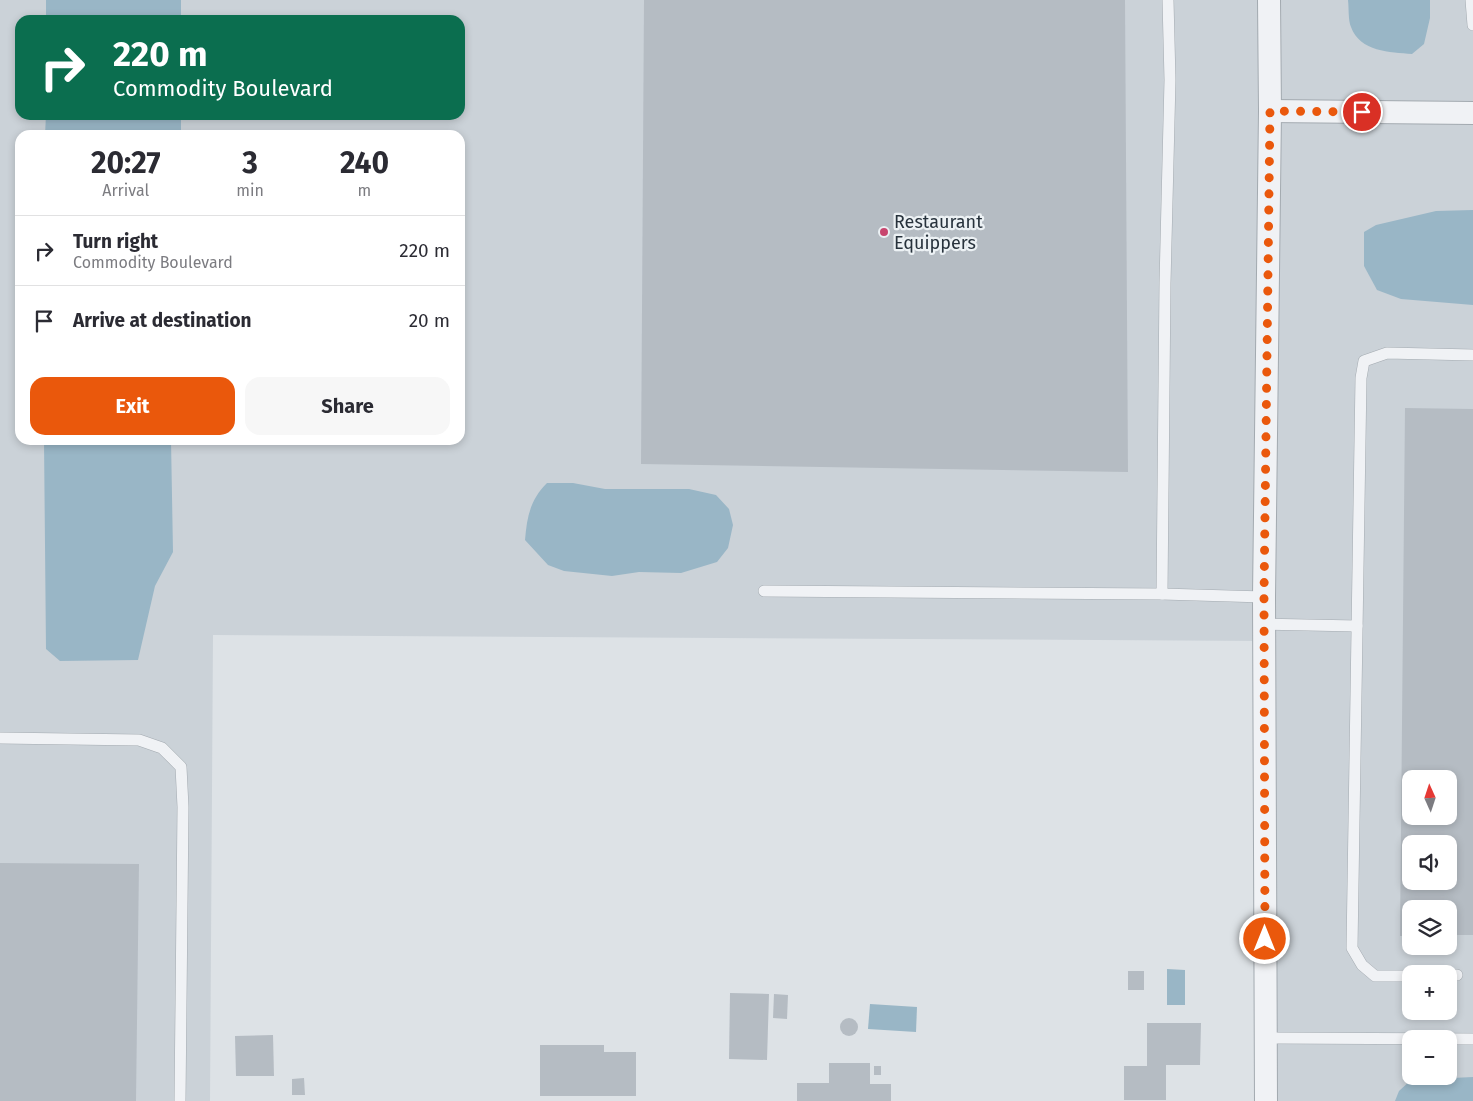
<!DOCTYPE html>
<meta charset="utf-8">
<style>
body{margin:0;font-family:"Fira Sans",sans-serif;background:#f7f7f7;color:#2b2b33;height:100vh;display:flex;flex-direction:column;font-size:19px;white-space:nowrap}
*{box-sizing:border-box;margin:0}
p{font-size:16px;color:#7c7c81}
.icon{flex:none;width:28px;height:28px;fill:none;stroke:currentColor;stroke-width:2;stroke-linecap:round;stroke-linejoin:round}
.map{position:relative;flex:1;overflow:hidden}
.details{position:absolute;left:15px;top:130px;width:450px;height:315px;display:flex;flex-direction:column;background:#fff;border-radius:15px;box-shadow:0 2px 8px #0003}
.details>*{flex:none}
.guide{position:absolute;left:15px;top:15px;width:450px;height:105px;border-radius:15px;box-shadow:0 2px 8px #0003;background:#0b6e4f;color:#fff;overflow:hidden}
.needle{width:32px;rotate:357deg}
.tools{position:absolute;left:1402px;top:770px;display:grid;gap:10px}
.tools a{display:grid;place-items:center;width:55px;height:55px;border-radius:10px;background:#fff;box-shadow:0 2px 8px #0003;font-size:25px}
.pin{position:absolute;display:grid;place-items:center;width:42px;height:42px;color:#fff;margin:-21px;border:2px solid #fff;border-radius:50%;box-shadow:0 1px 5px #0007}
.me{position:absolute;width:55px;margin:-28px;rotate:0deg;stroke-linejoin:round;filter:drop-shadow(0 0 4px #0008)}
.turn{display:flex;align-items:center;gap:18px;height:105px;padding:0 15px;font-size:22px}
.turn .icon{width:65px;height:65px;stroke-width:2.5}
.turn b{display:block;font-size:35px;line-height:42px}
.eta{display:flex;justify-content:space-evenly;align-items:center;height:85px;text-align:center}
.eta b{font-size:30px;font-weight:700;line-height:35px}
.primary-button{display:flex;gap:10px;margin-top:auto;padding:10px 15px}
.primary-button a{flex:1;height:58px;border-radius:15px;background:#ea580c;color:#fff;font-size:20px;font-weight:700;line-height:58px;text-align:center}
.primary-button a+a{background:#f7f7f7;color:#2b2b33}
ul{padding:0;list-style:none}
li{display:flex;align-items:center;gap:15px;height:70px;padding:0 15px;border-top:1px solid #e1e1e2}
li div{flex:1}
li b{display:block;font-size:19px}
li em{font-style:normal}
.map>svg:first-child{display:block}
.built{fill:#cbd2d8;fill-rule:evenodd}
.water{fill:#99b6c6}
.building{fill:#b5bcc3;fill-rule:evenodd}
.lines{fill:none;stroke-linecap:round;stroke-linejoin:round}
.service-casing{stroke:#a3aab0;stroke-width:12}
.minor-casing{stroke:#a3aab0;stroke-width:24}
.service{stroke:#f0f2f5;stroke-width:11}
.minor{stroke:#f0f2f5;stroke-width:22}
.route{stroke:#ea580c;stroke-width:9;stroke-dasharray:0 16.2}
.poi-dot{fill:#c8456e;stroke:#ecf1f4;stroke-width:2}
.labels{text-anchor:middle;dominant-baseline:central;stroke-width:4.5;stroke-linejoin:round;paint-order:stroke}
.poi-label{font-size:18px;fill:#27323c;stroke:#ecf1f4;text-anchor:start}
</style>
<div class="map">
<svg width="1473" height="1101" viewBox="0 0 1473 1101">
<rect width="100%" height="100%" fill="#dde2e6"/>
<path class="built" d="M0,0H1473V1101H1266L1264,641L213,635L210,1101H0ZM20,20H460V115H20ZM20,135H460V440H20ZM1411,779H1449V816H1411ZM1411,844H1449V881H1411ZM1411,909H1449V946H1411ZM1411,974H1449V1011H1411ZM1411,1039H1449V1076H1411Z"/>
<g class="water">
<rect x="46" y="0" width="135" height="20"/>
<path d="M1348,0H1430V18L1424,44L1412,54C1390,52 1360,52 1351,27C1348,20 1349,8 1348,0Z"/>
<polygon points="46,115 181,115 181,135 45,135"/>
<polygon points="1473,210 1473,305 1401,299 1377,290 1364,266 1364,232 1376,225 1436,211"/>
<polygon points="44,440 171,440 173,552 155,586 138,660 60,661 46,649"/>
<path d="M547,483H573L605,489H689L716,495L729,509L733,525L728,548L717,562L681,573L639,572L612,576L564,571L548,565L525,540C527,517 530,500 547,483Z"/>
<polygon points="1167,969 1185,970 1185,1005 1167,1005"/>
<polygon points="870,1004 917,1007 916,1032 868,1029"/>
<polygon points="1473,1077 1473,1101 1395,1101 1399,1091 1411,1080"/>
</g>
<g class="building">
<polygon points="644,0 1125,0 1128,472 641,464"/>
<path d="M1405,408L1473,409V935H1449V909H1411V936H1400ZM1411,779H1449V816H1411ZM1411,844H1449V881H1411Z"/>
<polygon points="0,863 139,864 136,1101 0,1101"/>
<rect x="1128" y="971" width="16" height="19"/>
<polygon points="730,993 769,994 767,1060 729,1059"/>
<polygon points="774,994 788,995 787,1019 773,1018"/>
<circle cx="849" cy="1027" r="9"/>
<polygon points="1147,1023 1201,1023 1200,1065 1166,1065 1166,1100 1124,1100 1124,1066 1147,1066"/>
<polygon points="273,1035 274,1076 236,1076 235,1036"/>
<polygon points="540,1045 604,1045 604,1052 636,1052 636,1096 540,1096"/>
<polygon points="829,1063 870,1063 870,1084 891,1084 891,1101 797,1101 797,1083 829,1083"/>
<rect x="874" y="1066" width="7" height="9"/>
<polygon points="304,1078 305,1095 292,1095 292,1079"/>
</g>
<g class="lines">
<defs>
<g id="service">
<polyline points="1168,0 1170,80 1165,283 1162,594 1264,597"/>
<polyline points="1471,0 1473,25"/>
<polyline points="764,591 1162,594"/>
<polyline points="1264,624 1357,626"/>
<polyline points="0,738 139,740 162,748 181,767 183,807 180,1101"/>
<polyline points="1449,975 1457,975"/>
<polyline points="1411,976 1375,976 1362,965 1352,948 1361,378 1364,361 1387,353 1473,355"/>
<polyline points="1265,1038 1473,1039"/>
</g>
<g id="minor">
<polyline points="1270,111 1473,113"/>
<polyline points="1266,1101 1264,597 1270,111 1269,0"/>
</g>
</defs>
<use href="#service" class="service-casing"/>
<use href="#minor" class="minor-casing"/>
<use href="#service" class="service"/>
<use href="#minor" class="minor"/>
</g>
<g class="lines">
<polyline class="route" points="1265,939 1264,597 1270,111 1362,112"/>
</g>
<circle class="poi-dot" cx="884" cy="232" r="5"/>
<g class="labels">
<g class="poi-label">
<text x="894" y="222">Restaurant<tspan x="894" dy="21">Equippers</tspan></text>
</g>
</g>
</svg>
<div class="tools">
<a><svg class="needle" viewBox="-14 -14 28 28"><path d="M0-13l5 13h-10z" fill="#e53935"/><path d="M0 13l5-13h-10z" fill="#7c7c81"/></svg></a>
<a><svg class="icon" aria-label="sound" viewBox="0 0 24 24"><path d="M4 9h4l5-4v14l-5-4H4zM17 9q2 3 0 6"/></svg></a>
<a><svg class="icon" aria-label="layers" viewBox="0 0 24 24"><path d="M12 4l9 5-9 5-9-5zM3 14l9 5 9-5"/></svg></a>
<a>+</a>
<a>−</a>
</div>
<div class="pin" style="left:1362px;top:112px;background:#d93025"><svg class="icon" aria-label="arrive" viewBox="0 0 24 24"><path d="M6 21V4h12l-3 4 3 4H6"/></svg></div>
<svg class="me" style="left:1265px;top:939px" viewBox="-20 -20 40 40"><circle r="17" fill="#ea580c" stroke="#fff" stroke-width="3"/><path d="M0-11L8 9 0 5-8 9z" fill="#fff"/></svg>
<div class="guide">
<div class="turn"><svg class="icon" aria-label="right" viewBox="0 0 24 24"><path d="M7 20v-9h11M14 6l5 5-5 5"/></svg><div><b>220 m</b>Commodity Boulevard</div></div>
</div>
<section class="details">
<div class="eta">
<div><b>20:27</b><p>Arrival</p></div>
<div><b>3</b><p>min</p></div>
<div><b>240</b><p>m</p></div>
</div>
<ul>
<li><svg class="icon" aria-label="right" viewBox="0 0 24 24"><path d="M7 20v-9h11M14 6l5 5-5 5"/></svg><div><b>Turn right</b><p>Commodity Boulevard</p></div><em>220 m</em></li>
<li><svg class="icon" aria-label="arrive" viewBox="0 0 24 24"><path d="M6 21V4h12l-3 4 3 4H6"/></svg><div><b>Arrive at destination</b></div><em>20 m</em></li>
</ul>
<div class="primary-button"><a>Exit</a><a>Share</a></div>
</section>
</div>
